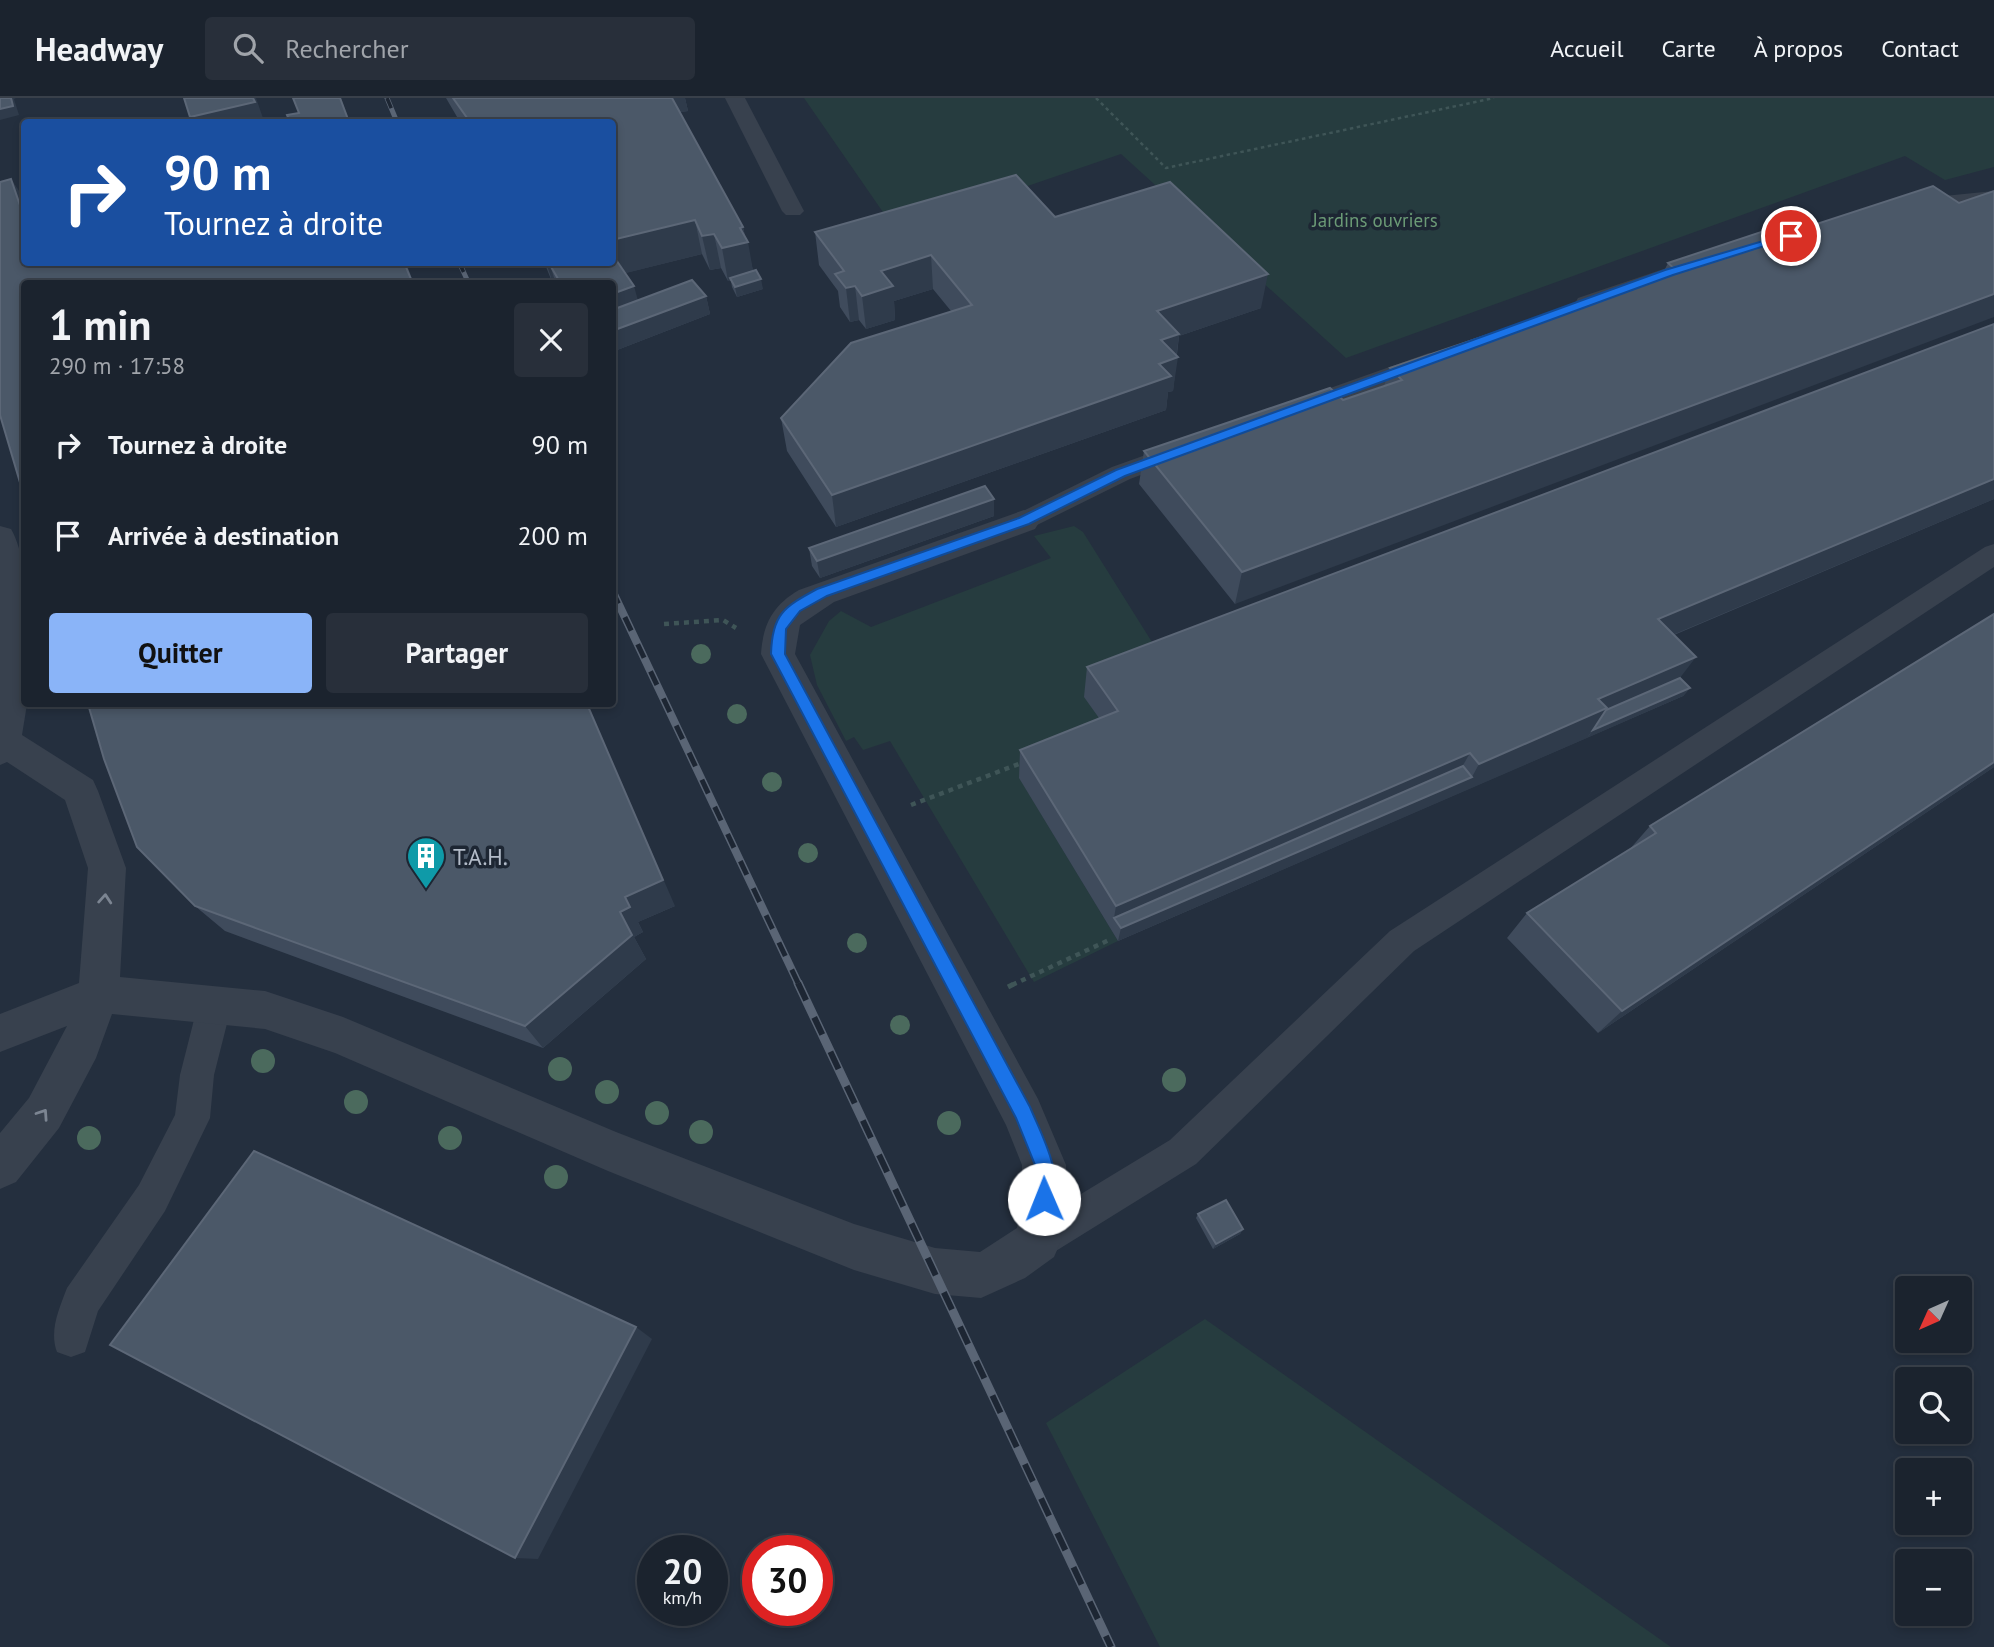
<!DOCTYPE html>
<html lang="fr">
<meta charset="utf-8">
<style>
body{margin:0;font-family:"PT Sans",sans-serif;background:#282f3a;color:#f1f3f6;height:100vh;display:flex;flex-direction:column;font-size:26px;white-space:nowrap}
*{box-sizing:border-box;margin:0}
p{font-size:23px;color:#a0a4aa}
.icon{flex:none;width:38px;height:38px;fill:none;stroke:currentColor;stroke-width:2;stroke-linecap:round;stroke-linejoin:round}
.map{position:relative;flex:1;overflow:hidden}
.side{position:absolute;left:21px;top:182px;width:595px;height:427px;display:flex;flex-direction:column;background:#1b232e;border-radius:7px;box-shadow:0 4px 10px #0003,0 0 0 2px #39404a}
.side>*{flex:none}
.guide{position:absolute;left:21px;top:21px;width:595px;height:147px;border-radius:7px;box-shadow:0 4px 10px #0003,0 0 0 2px #39404a;background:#1a4fa0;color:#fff;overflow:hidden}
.needle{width:46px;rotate:225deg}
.fabs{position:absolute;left:1895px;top:1178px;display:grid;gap:14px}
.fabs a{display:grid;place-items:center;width:77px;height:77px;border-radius:7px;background:#1b232e;box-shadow:0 4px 10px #0003,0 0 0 2px #39404a;font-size:35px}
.speed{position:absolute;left:637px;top:1437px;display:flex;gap:14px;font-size:35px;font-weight:700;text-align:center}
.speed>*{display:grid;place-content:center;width:91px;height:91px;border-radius:50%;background:#1b232e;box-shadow:0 4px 10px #0003,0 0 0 2px #39404a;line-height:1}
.speed small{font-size:18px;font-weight:400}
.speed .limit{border:10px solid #d22;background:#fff;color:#111}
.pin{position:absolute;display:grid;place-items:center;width:60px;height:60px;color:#fff;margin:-30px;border:4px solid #fff;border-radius:50%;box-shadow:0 2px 7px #0007}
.me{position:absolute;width:77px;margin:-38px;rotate:359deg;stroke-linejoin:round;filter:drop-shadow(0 0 5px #0008)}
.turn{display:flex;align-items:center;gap:24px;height:147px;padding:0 28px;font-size:32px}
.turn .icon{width:91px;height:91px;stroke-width:2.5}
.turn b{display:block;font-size:49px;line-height:60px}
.round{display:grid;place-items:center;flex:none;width:74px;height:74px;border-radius:7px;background:#282f3a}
.overview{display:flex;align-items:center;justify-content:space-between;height:119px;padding:0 28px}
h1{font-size:42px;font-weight:700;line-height:52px}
.cta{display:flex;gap:14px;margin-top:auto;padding:14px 28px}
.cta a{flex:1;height:80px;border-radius:7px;background:#8ab4f8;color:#111;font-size:28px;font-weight:700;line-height:80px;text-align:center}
.cta a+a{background:#282f3a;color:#f1f3f6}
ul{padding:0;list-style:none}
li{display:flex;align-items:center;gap:21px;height:91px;padding:0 28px}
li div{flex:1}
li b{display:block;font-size:26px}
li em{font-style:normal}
header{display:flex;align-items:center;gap:42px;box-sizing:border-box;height:98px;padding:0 35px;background:#1b232e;border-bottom:2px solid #39404a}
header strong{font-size:33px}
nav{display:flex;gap:38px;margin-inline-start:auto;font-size:24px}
.search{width:490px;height:63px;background:#282f3a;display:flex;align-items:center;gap:18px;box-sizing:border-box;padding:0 24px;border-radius:7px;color:#a0a4aa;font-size:26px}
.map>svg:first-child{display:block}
.green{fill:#263c3f}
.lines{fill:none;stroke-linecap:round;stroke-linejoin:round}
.path-far2{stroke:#3f5557;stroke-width:2.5;stroke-dasharray:3.5 3.5;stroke-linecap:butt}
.path-far1{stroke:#3f5557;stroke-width:4.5;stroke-dasharray:5 5;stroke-linecap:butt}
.path{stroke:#3f5557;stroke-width:5;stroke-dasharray:6 6;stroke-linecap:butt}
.service{fill:#38414e;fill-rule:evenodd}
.minor{fill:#38414e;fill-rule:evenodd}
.rail-far2-casing{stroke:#5a6575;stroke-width:5}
.rail-far1-casing{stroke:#5a6575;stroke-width:8}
.rail-casing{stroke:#5a6575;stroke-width:9}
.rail-far2{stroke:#1d2633;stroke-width:3.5;stroke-dasharray:11;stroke-linecap:butt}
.rail-far1{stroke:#1d2633;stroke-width:5;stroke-dasharray:15;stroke-linecap:butt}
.rail{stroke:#1d2633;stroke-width:6;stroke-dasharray:19;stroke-linecap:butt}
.tree{fill:#4b6a5d}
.wall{fill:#3f4b5c}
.shaded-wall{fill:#2f3b4b}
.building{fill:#4b5868;stroke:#5c6777;stroke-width:2}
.oneway{stroke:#7c8592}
.route{fill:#1a73e8;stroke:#114b97;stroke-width:2}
.labels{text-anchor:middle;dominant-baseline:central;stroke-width:7;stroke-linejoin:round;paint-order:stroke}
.far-park-label{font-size:19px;fill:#6b9a76;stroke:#1d2633}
.poi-label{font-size:23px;fill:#b4bcc9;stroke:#1d2633;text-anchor:start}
</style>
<header>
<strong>Headway</strong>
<div class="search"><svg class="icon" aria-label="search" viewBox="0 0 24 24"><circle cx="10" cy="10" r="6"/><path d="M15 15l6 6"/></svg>Rechercher</div>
<nav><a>Accueil</a><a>Carte</a><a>À propos</a><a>Contact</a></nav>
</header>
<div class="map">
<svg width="1994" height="1549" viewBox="0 0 1994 1549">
<rect width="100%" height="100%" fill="#242f3e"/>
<g class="green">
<polygon points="804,0 1994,0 1994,69 1945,82 1905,58 1346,260 1121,56 896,133"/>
<polygon points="1074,428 1083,434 1167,568 1114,642 1020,681 1118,843 1034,884 890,643 863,652 854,639 846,643 817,587 810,557 829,523 841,513 871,529 1051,460 1034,438"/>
<polygon points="1205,1221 1671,1549 1160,1549 1046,1325"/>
</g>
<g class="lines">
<polyline class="path-far2" points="1096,0 1166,70 1494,0"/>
<g class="path-far1">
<polyline points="664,526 723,522 736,530"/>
<polyline points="911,707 1024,664"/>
<polyline points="1012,887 1109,842"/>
</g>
<polyline class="path" points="1008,889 1016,885"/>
<g class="service">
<polygon points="725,0 745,0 804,113 800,117 786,117 782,113"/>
<polygon points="1994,93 1994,105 1914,113 1907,111 1904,107 1907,103 1914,101"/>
<polygon points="1702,158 1710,160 1713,165 1710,170 1594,210 1578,210 1575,205 1578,200"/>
<polygon points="1429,255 1437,257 1441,262 1437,267 1306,317 1297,319 1288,317 1285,311 1288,305"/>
<polygon points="1182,344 1191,346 1194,352 1191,358 1130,381 1033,429 1024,432 1015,429 1011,423 1015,417 1112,369"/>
<polygon points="1994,446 1994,469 1414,853 1196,1066 1051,1156 1038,1162 1025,1156 1019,1143 1025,1130 1170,1042 1390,833 1985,449"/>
<path d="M215,891L227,895L232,906L214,977L210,1020L165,1113L98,1213L85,1254L71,1259L57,1254C49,1233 59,1211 67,1190L139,1087L175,1017L180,977L198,906L203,895Z"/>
</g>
<path class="minor" d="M1024,412L1035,415L1040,423L1035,431L834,504L800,527L795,556L1038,1001L1066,1067V1101L1061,1143L1054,1159L1025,1180L981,1200L935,1196L854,1172L608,1073L335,955L265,931L112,916L96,960L59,1030L16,1084L0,1091V1035L29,1000L67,928L0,954V916L79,885L88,770L65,702L7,664L0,667V428L11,431C34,470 24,559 24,606H27L22,637L93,682L98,693L126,770L120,879L265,893L343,919L616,1034L854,1126L935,1150L980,1154L1017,1130L1022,1101V1067L1006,1027L761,556C763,526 773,507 799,492Z"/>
<defs>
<g id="rail-far2">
<polyline points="387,0 397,24"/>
<polyline points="459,164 469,186"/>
</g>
<polyline id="rail-far1" points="612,492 799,887"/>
<polyline id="rail" points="798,885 1111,1549"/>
</defs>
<use href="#rail-far2" class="rail-far2-casing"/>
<use href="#rail-far1" class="rail-far1-casing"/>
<use href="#rail" class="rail-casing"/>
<use href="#rail-far2" class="rail-far2"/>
<use href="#rail-far1" class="rail-far1"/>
<use href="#rail" class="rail"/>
</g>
<g class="tree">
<circle cx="701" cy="556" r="10"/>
<circle cx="737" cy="616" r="10"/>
<circle cx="772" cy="684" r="10"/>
<circle cx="808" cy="755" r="10"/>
<circle cx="857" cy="845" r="10"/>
<circle cx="900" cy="927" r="10"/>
<circle cx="263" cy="963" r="12"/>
<circle cx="560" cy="971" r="12"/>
<circle cx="1174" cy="982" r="12"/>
<circle cx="607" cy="994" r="12"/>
<circle cx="356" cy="1004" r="12"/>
<circle cx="657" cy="1015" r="12"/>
<circle cx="949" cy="1025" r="12"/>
<circle cx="701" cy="1034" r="12"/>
<circle cx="89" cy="1040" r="12"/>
<circle cx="450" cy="1040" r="12"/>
<circle cx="556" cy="1079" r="12"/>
</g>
<g class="wall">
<polygon points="446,0 685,0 688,13 680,14 743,129 753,173 763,191 737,199 732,189 731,183 728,183 721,170 710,172 702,156 625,175 638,203 706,198 710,216 612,254 612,186 553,186 544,164 612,164 612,24 460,24"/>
<polygon points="1055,119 1261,210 1179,238 1173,293 1168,294 1166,312 836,429 787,353 781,320 951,213 933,191 894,203 895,222 866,231 859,222 850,224 840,209 838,193 819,167 815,134"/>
<polygon points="1770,131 1235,506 1139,386 1144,353 1343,302 1384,288 1390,270 1661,179 1668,165"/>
<polygon points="1994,226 1994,401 1674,537 1680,580 1690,590 1683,598 1118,843 1019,680 1020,652 1099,620 1084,599 1087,569"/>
<polygon points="994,401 994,418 820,480 812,468 809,450"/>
<polygon points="1994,516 1994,669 1598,935 1507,840 1527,815 1629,752 1650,728"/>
<polygon points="195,808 675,808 638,824 643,834 634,839 646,861 543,950 225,833"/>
<polygon points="1198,1116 1243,1131 1240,1136 1213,1151 1196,1120"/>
</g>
<g class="shaded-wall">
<polygon points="0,0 16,0 14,1 19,17 0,22"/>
<polygon points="253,0 256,0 264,23 256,24 194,24 190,19"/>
<polygon points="340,0 341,0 350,24 349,24"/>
<polygon points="667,0 685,0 688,13 670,16"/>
<polygon points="11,81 24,100 24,119"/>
<polygon points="695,122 702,156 614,178 612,164 612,142"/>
<polygon points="743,129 746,144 748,144 754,178 730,180 731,183 728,183 722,150 740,130"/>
<polygon points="714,136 721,170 710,172 702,138"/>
<polygon points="931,157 933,191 894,203 895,222 866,231 862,198 881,173"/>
<polygon points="404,164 406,164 414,186 413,186"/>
<polygon points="546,164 556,164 563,186 550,167 556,186 553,186"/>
<polygon points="1268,176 1261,210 1179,238 1176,260 1178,259 1173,293 1168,294 1166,312 836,429 832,397 1157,213"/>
<polygon points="761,181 763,191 737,199 735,189"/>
<polygon points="634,188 643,221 612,233 612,196"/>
<polygon points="855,188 859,222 850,224 846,190"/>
<polygon points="1994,196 1994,219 1235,506 1242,474"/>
<polygon points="706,198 710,216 612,254 612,233"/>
<polygon points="1994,381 1994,401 1637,552 1658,521"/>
<polygon points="994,401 994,418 820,480 817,463"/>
<polygon points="1696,559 1673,589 1600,621 1587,640 1118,843 1121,830 1472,679 1479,666 1598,601"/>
<polygon points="1690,590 1683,598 1587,640 1593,632"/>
<polygon points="587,606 675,808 638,824 643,834 634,839 646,861 543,950 525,928 620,814 625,799"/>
<polygon points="1470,655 1454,683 1114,820 1116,808"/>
<polygon points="1994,664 1994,669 1598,935 1622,913"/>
<polygon points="1243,1131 1240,1136 1213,1151 1216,1146"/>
<polygon points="636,1229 652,1241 538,1461 515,1460"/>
</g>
<g class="building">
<polygon points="0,0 11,0 13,8 0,11"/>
<polygon points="184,0 253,0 255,4 190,19"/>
<polygon points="293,0 340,0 349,24 290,24 287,17 299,15"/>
<polygon points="453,0 672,0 743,129 740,130 748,144 722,150 714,136 702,138 695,122 612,142 612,24 470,24"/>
<polygon points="1016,77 1055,119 1170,84 1268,176 1157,213 1179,236 1161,242 1178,259 1159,266 1171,278 832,397 781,320 851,245 972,207 931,157 881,173 893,188 862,198 855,188 846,190 835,176 844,173 815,134"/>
<polygon points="11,81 24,119 24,164 404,164 413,186 24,186 24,398 0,317 0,84"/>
<polygon points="1933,88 1959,105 1994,93 1994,196 1242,474 1144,353 1330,290 1343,302 1402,282 1390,270 1677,173 1668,165 1770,131 1780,138"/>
<polygon points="612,156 634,188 612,196 612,186 561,186 550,167 559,164 612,164"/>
<polygon points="756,172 761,181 735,189 730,180"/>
<polygon points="692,182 706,198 612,233 612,212"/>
<polygon points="1994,226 1994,381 1658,521 1696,559 1598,601 1607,610 1479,666 1470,655 1116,808 1020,652 1118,613 1087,569"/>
<polygon points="985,388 994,401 817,463 809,450"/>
<polygon points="1994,516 1994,664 1622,913 1527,815 1656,735 1650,728"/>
<polygon points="1680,580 1690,590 1593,632 1606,612"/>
<polygon points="88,606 587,606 663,782 625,799 630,809 620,814 632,837 525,928 195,808 137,749 104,661"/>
<polygon points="1463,668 1472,679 1121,830 1114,820"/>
<polygon points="254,1053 636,1229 515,1460 110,1247"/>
<polygon points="1226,1102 1243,1131 1216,1146 1198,1116"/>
</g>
<defs><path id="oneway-chevron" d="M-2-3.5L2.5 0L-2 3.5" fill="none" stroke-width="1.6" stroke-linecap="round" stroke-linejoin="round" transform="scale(1.75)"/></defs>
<g class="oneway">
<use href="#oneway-chevron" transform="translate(105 801) rotate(-86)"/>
<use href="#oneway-chevron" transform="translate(43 1016) rotate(-56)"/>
</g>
<path class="route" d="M1787,136L1796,138L1673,177L1125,378L1029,426L827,498L800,513L786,531L785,556L1030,1009C1042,1038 1064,1076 1051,1107L1044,1110L1038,1107L1035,1101V1067L1016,1020L771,556C772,516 784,509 817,491L1019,420L1116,372L1665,172Z"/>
<defs>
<symbol id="building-pin" viewBox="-11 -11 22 30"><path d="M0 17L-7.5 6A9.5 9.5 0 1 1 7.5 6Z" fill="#0f9aa8" stroke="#1d2633"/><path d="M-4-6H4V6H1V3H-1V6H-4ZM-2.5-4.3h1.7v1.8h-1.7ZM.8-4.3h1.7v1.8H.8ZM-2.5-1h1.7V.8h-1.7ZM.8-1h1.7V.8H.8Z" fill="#fff"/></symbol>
</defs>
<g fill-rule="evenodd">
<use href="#building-pin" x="404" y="736" width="44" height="60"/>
</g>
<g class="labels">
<g class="far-park-label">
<text x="1375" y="122">Jardins ouvriers</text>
</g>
<g class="poi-label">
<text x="453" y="758">T.A.H.</text>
</g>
</g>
</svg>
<div class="fabs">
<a><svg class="needle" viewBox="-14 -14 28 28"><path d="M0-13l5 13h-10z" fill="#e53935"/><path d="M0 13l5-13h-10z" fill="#a0a4aa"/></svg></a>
<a><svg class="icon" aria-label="search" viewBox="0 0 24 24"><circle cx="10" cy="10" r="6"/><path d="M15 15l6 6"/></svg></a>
<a>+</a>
<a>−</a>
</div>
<div class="speed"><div>20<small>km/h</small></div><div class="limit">30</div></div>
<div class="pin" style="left:1791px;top:138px;background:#d93025"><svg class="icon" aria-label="arrive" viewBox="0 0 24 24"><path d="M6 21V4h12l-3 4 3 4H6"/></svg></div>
<svg class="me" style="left:1044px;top:1101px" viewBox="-20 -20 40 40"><circle r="19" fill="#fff"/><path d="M0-13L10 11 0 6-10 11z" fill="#1a73e8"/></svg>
<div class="guide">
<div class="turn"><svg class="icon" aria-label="right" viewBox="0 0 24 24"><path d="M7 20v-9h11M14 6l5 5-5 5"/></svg><div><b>90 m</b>Tournez à droite</div></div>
</div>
<section class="side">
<div class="overview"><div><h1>1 min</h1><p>290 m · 17:58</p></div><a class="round"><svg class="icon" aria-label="close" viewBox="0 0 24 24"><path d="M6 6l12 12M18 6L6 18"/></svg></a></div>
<ul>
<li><svg class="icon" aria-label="right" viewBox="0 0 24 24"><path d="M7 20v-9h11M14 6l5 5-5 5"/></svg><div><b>Tournez à droite</b></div><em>90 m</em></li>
<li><svg class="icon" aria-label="arrive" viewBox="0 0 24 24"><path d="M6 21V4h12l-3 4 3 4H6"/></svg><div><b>Arrivée à destination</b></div><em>200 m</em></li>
</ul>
<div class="cta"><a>Quitter</a><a>Partager</a></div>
</section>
</div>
